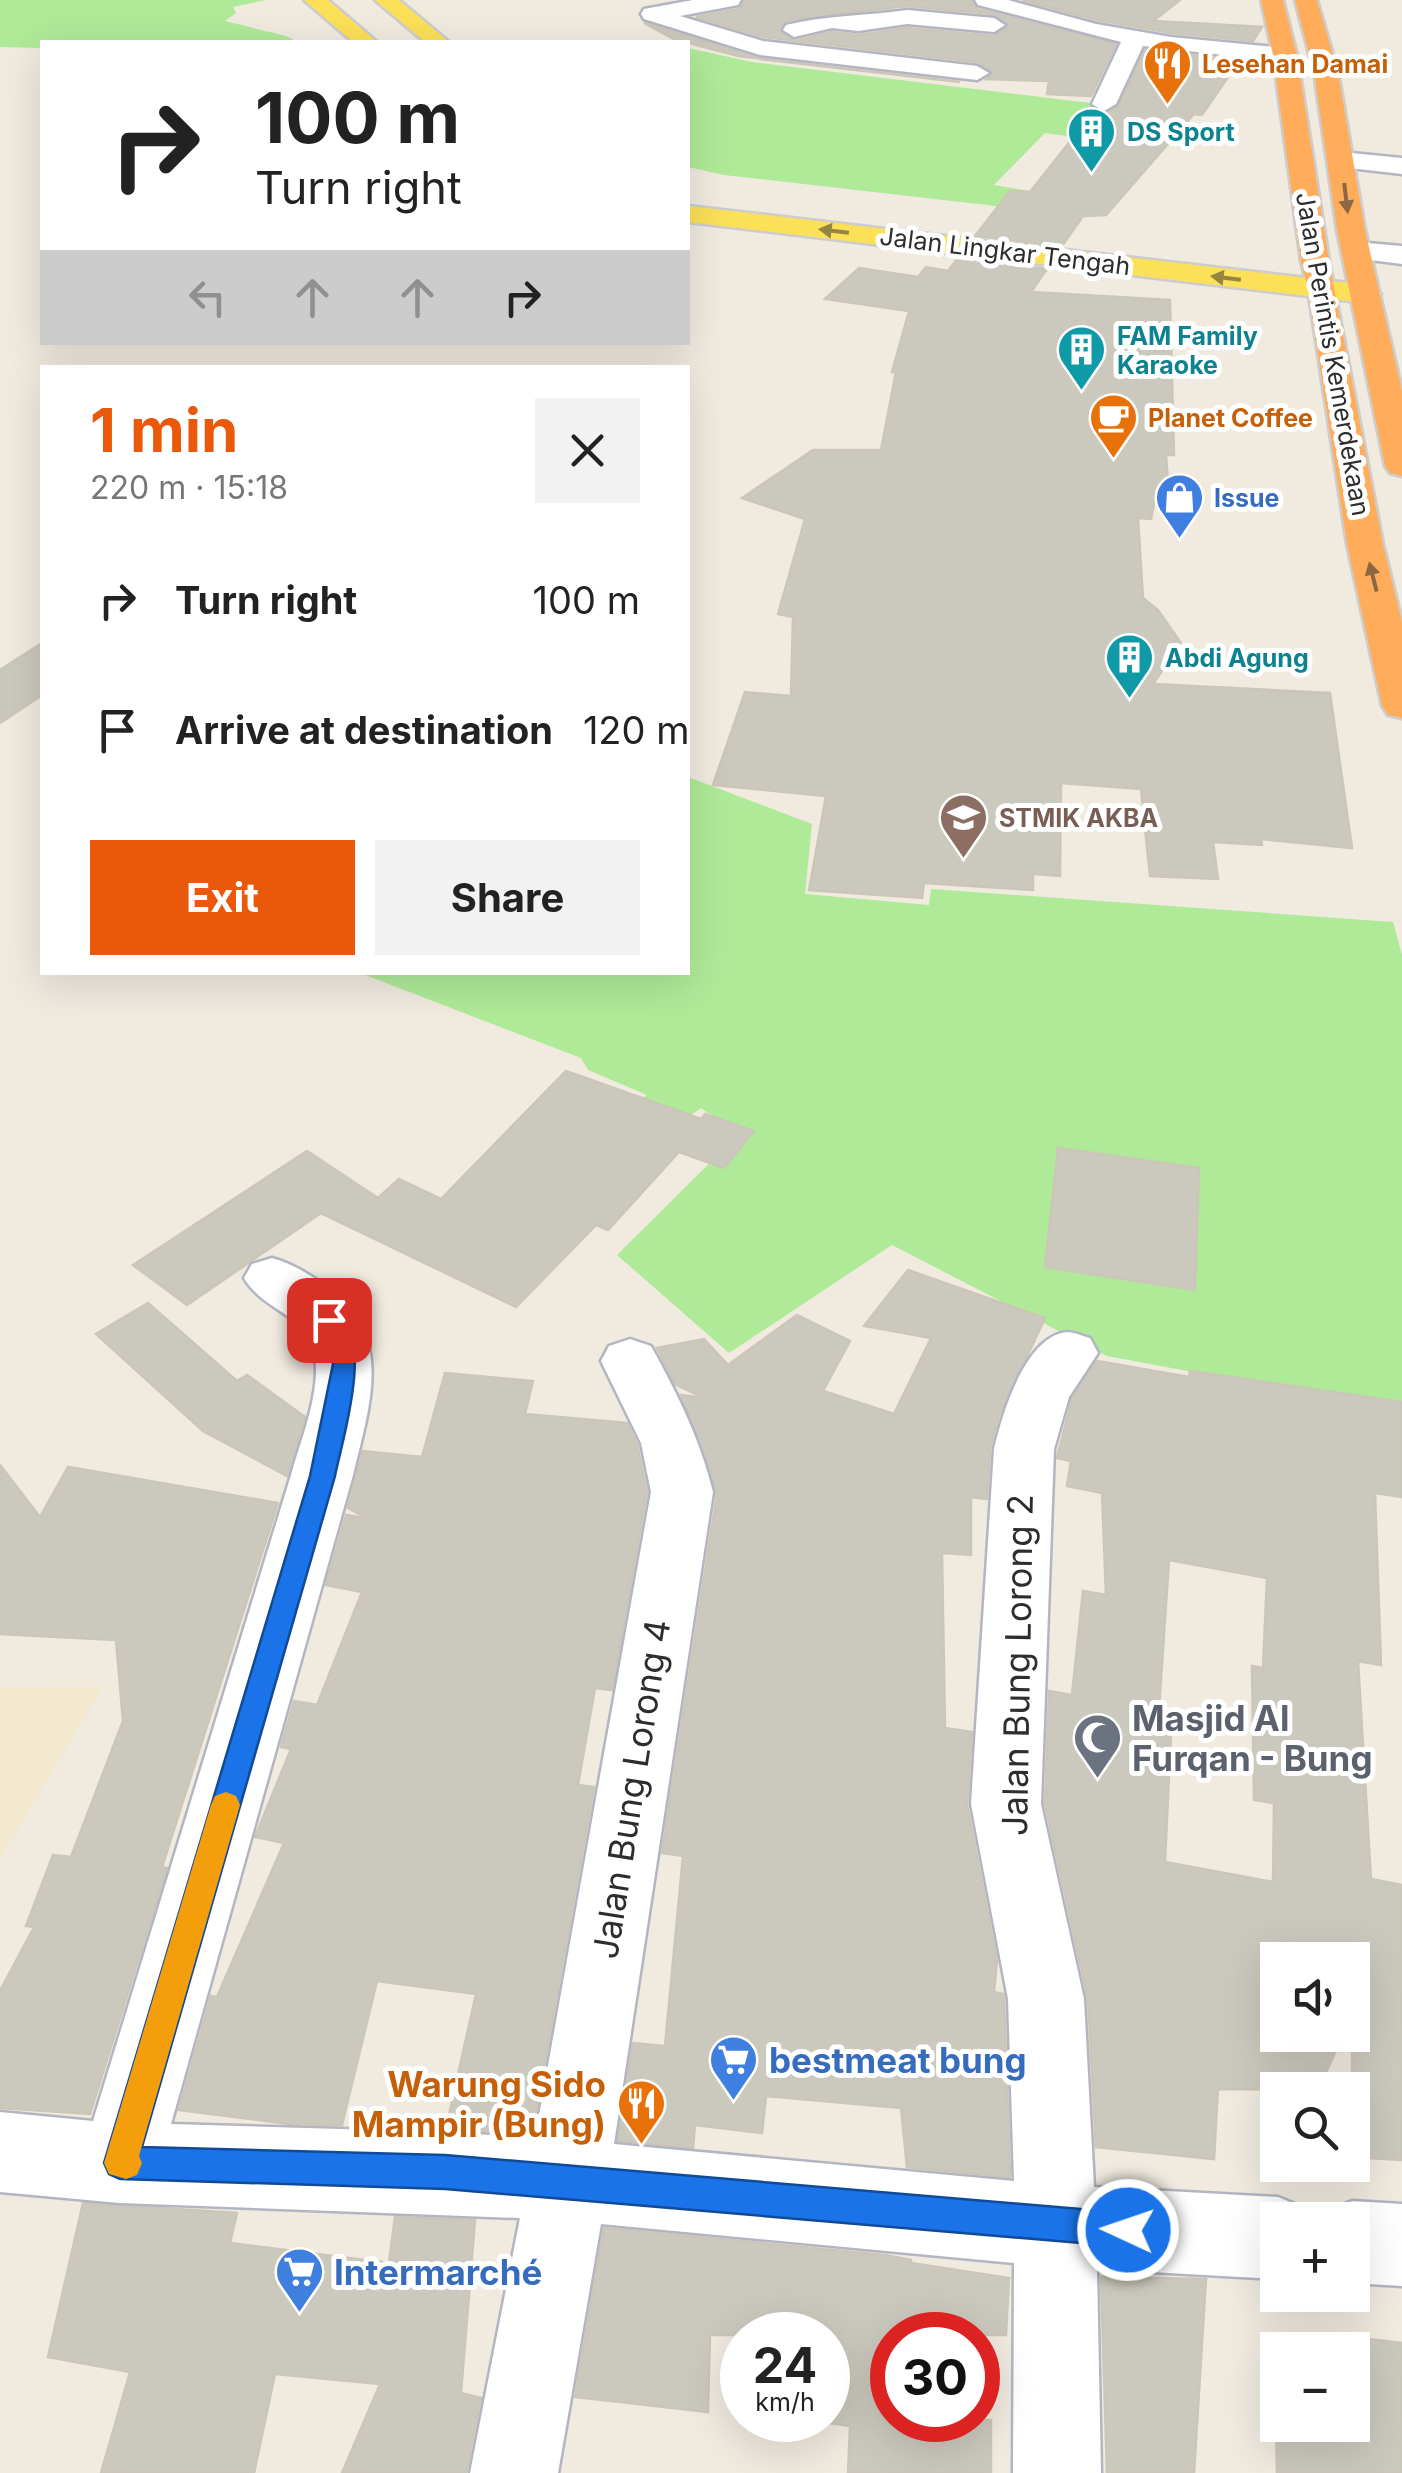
<!DOCTYPE html>
<meta charset="utf-8">
<style>
body{margin:0;font-family:Inter,sans-serif;background:#f2f2f2;color:#222;height:100vh;display:flex;flex-direction:column;font-size:38px;white-space:nowrap}
*{box-sizing:border-box;margin:0}
p{font-size:32px;color:#767676}
.icon{flex:none;width:55px;height:55px;fill:none;stroke:currentColor;stroke-width:2;stroke-linecap:round;stroke-linejoin:round}
.map{position:relative;flex:1;overflow:hidden}
.drawer{position:absolute;left:40px;top:365px;width:650px;height:610px;display:flex;flex-direction:column;background:#fff;border-radius:0px;box-shadow:0 10px 40px #0002}
.drawer>*{flex:none}
.hud{position:absolute;left:40px;top:40px;width:650px;height:305px;border-radius:0px;box-shadow:0 10px 40px #0002;background:#fff;color:#222;overflow:hidden}
.tools{position:absolute;left:1260px;top:1942px;display:grid;gap:20px}
.tools a{display:grid;place-items:center;width:110px;height:110px;border-radius:0px;background:#fff;box-shadow:0 10px 40px #0002;font-size:50px}
.speed{position:absolute;left:720px;top:2312px;display:flex;gap:20px;font-size:50px;font-weight:700;text-align:center}
.speed>*{display:grid;place-content:center;width:130px;height:130px;border-radius:50%;background:#fff;box-shadow:0 10px 40px #0002;line-height:1}
.speed small{font-size:25px;font-weight:400}
.speed .limit{border:15px solid #d22;background:#fff;color:#111}
.pin{position:absolute;display:grid;place-items:center;width:85px;height:85px;color:#fff;margin:-42px;border-radius:20px;box-shadow:0 5px 15px #0006}
.me{position:absolute;width:110px;margin:-55px;rotate:273deg;stroke-linejoin:round;filter:drop-shadow(0 0 8px #0008)}
.turn{display:flex;align-items:center;gap:35px;height:210px;padding:0 50px;font-size:45px}
.turn .icon{width:130px;height:130px;stroke-width:2.5}
.turn b{display:block;font-size:70px;line-height:85px}
.lanes{display:flex;align-items:center;height:95px;padding:0 50px;background:#0003;justify-content:center;gap:50px;direction:ltr}
.lanes .off{opacity:.35}
.round{display:grid;place-items:center;flex:none;width:105px;height:105px;border-radius:0px;background:#f2f2f2}
.summary{display:flex;align-items:center;justify-content:space-between;height:170px;padding:0 50px}
h1{font-size:60px;font-weight:700;line-height:75px;color:#ea580c}
.button{display:flex;gap:20px;margin-top:auto;padding:20px 50px}
.button a{flex:1;height:115px;border-radius:0px;background:#ea580c;color:#fff;font-size:40px;font-weight:700;line-height:115px;text-align:center}
.button a+a{background:#f2f2f2;color:#222}
ul{padding:0;list-style:none}
li{display:flex;align-items:center;gap:30px;height:130px;padding:0 50px}
li div{flex:1}
li b{display:block;font-size:38px}
li em{font-style:normal}
.map>svg:first-child{display:block}
.education{fill:#f2e9ce}
.green{fill:#afea98}
.building{fill:#cbc8bd;stroke:#ccc6b8;stroke-width:2.5;fill-rule:evenodd}
.lines{fill:none;stroke-linecap:round;stroke-linejoin:round}
.minor-casing{stroke:#b3b5c2;stroke-width:5}
.major-casing{stroke:#cdcdcd;stroke-width:5}
.highway-casing{stroke:#cdcdcd;stroke-width:5}
.minor{fill:#fff;fill-rule:evenodd}
.major{fill:#fce058;fill-rule:evenodd}
.highway{fill:#ffad5b;fill-rule:evenodd}
.oneway{fill:#8c6742}
.oneway2{fill:#948642}
.route{fill:#1a73e8;stroke:#114b97;stroke-width:2.5}
.slow{fill:#f59e0b}
.labels{text-anchor:middle;dominant-baseline:central;stroke-width:10;stroke-linejoin:round;paint-order:stroke}
.far-food-label{font-size:25px;font-weight:bold;fill:#c56008;stroke:#fff;text-anchor:start}
.far-culture-label{font-size:25px;font-weight:bold;fill:#0d838f;stroke:#fff;text-anchor:start}
.far-street-label{font-size:25px;fill:#2d2d2d;stroke:#fff}
.far-shop-label{font-size:25px;font-weight:bold;fill:#366cbe;stroke:#fff;text-anchor:start}
.far-education-label{font-size:25px;font-weight:bold;fill:#785e54;stroke:#fff;text-anchor:start}
.near-street-label{font-size:35px;fill:#2d2d2d;stroke:#fff}
.near-worship-label{font-size:35px;font-weight:bold;fill:#5b616d;stroke:#fff;text-anchor:start}
.near-shop-label{font-size:35px;font-weight:bold;fill:#366cbe;stroke:#fff;text-anchor:start}
.near-food-label{font-size:35px;font-weight:bold;fill:#c56008;stroke:#fff;text-anchor:end}
</style>
<div class="map">
<svg width="1402" height="2473" viewBox="0 0 1402 2473">
<rect width="100%" height="100%" fill="#f0eadf"/>
<polygon class="education" points="103,1686 0,1859 0,1687"/>
<g class="green">
<polygon points="0,0 266,0 233,7 236,13 225,21 286,36 298,42 42,42 42,48 0,47"/>
<polygon points="688,48 752,62 1148,110 1117,143 1045,133 994,185 1071,198 1058,213 724,175 688,167"/>
<polygon points="688,777 812,824 805,894 929,905 931,889 1393,922 1402,955 1402,1411 1107,1356 892,1245 729,1353 617,1255 738,1135 701,1108 663,1135 617,1122 647,1095 588,1070 581,1058 360,973 688,972"/>
</g>
<g class="building">
<path d="M745,0H971L977,9L1116,44L1091,96L1047,94L1049,81L986,79L993,72L977,62L764,37L696,17L739,9ZM907,6L994,14L1009,26L994,36L907,28L859,35L832,32L795,41L779,31L785,21L801,18Z"/>
<polygon points="1022,0 1180,0 1153,21 1262,27 1253,41 1172,33 1097,20"/>
<polygon points="644,23 760,59 960,82 738,56 674,39"/>
<polygon points="1145,50 1239,61 1202,115 1194,114 1106,215 1083,216 1062,246 975,236 1010,191 1030,192 1095,110 1106,114 1118,107"/>
<polygon points="958,258 1047,269 1031,292 1170,300 1174,455 1166,455 1169,495 1156,494 1151,519 1138,518 1143,598 1158,610 1181,643 1153,684 1330,693 1352,848 1261,839 1262,845 1213,842 1218,879 1150,876 1141,789 1061,783 1060,876 1033,874 1033,890 924,883 922,898 809,890 826,796 713,785 745,692 791,696 793,617 778,614 805,519 742,498 813,450 881,450 896,372 892,372 909,311 825,299 859,268 918,277 926,267 948,271"/>
<polygon points="42,643 42,695 0,723 0,670"/>
<polygon points="566,1071 701,1119 705,1114 754,1131 724,1168 679,1152 608,1230 596,1225 516,1307 321,1213 187,1305 133,1265 307,1151 378,1198 399,1179 441,1199"/>
<polygon points="1058,1148 1199,1168 1195,1290 1045,1267"/>
<polygon points="908,1270 1045,1318 999,1416 990,1449 987,1499 971,1497 971,1555 942,1553 945,1728 972,1732 967,1805 997,1961 994,1992 1003,1994 1004,1999 1010,2177 907,2167 901,2108 766,2096 762,2133 695,2125 693,2148 618,2141 633,2043 665,2046 683,1856 662,1853 717,1493 681,1395 704,1398 675,1384 657,1348 704,1339 728,1365 797,1315 850,1341 823,1391 894,1414 931,1338 864,1326"/>
<polygon points="148,1303 237,1381 247,1375 305,1417 287,1476 203,1431 96,1334"/>
<path d="M1097,1361L1189,1377L1190,1371L1402,1402V1497L1375,1493L1381,1665L1358,1661L1371,1879L1402,1885V2160L1352,2157V1960H1278V2035H1343L1318,2090L1218,2089L1214,2159L1096,2147L1088,1999L1045,1804L1049,1691L1072,1695L1083,1591L1106,1595L1102,1493L1067,1486L1071,1461L1057,1458L1072,1399ZM1169,1560L1267,1578L1263,1668L1252,1666L1254,1800L1274,1803L1273,1882L1165,1862L1172,1711L1159,1709Z"/>
<polygon points="445,1373 533,1381 525,1414 627,1423 637,1444 647,1492 612,1690 595,1688 578,1785 594,1787 532,2134 446,2128 476,1994 377,1981 342,2125 289,2124 179,2110 211,1996 217,1997 284,1843 255,1837 291,1749 281,1747 294,1701 317,1705 362,1592 326,1585 346,1515 366,1518 348,1508 363,1451 422,1457"/>
<polygon points="0,1465 40,1517 68,1467 278,1503 162,1867 167,1868 90,2114 0,2108 0,1991 34,1927 26,1926 53,1855 71,1857 123,1721 116,1640 0,1634"/>
<polygon points="83,2203 237,2213 230,2243 389,2263 395,2217 475,2220 461,2393 481,2398 466,2473 342,2473 380,2384 275,2374 254,2473 101,2473 130,2372 48,2357"/>
<polygon points="604,2228 885,2255 911,2260 911,2263 1009,2278 1006,2335 892,2335 892,2420 991,2420 991,2473 848,2473 850,2426 828,2423 828,2335 710,2335 708,2412 575,2397"/>
<polygon points="1101,2277 1206,2279 1194,2473 1107,2473"/>
<polygon points="1352,2337 1402,2343 1402,2473 1277,2473 1276,2425 1352,2425"/>
</g>
<g class="lines">
<defs>
<g id="minor">
<polygon points="693,0 741,0 738,5 680,16 763,41 977,66 989,73 977,80 760,55 644,19 641,14 644,9"/>
<polygon points="975,0 1008,0 1096,24 1171,37 1285,48 1297,55 1285,62 1143,46 1116,104 1104,111 1092,104 1121,42 978,5"/>
<path d="M907,10L994,18L1005,25L994,32L907,24L858,31L832,28L794,37L783,30L786,25C827,15 866,16 907,10Z"/>
<polygon points="1341,152 1402,158 1402,174 1332,166 1328,160"/>
<polygon points="1356,242 1402,246 1402,264 1346,257 1342,251 1346,245"/>
<path d="M272,1258C293,1264 310,1275 328,1287C395,1335 369,1408 353,1475L171,2124L445,2132L535,2138L651,1492L641,1443L601,1361L609,1346L630,1339L651,1346C677,1393 700,1439 713,1492L614,2144L1014,2181L1008,1999L971,1804L994,1449C1002,1415 1025,1336 1067,1332C1074,1332 1082,1336 1090,1338L1098,1353L1069,1397L1054,1449L1041,1804L1084,1999L1094,2187L1278,2197L1307,2209L1312,2220H1278V2279L1097,2269L1101,2473H1013L1014,2263L601,2224L558,2473H470L520,2218L120,2203L0,2192V2112L93,2121L291,1475C302,1434 337,1357 298,1324C279,1308 257,1300 244,1278L252,1264Z"/>
<polygon points="1352,2201 1402,2204 1402,2286 1352,2283 1352,2220 1320,2220 1323,2213"/>
</g>
<g id="major">
<polygon points="304,0 328,0 377,42 353,42"/>
<polygon points="375,0 399,0 449,42 425,42"/>
<polygon points="688,206 1366,285 1376,288 1381,294 1376,300 1366,303 688,222"/>
</g>
<g id="highway">
<polygon points="1261,0 1283,0 1297,55 1329,261 1383,544 1402,622 1402,718 1388,715 1382,706 1347,544 1308,289 1301,261 1273,55"/>
<polygon points="1295,0 1317,0 1338,72 1365,230 1402,391 1402,476 1390,473 1385,466 1337,230 1314,72"/>
</g>
</defs>
<use href="#minor" class="minor-casing"/>
<use href="#major" class="major-casing"/>
<use href="#highway" class="highway-casing"/>
<use href="#minor" class="minor"/>
<use href="#major" class="major"/>
<use href="#highway" class="highway"/>
</g>
<defs><path id="oneway-solid" d="M-6-.8H1V-3.2L6.5 0L1 3.2V.8H-6Z" transform="scale(2.5)"/></defs>
<g class="oneway">
<use href="#oneway-solid" transform="translate(1346 198) rotate(83)"/>
<use href="#oneway-solid" transform="translate(1373 577) rotate(-104)"/>
</g>
<g class="oneway2">
<use href="#oneway-solid" transform="translate(834 231) rotate(-173)"/>
<use href="#oneway-solid" transform="translate(1226 278) rotate(-173)"/>
</g>
<path class="route" d="M329,1312C379,1327 342,1439 335,1476L142,2147L445,2155L1128,2213L1139,2218L1144,2230L1139,2242L1128,2247L445,2189L120,2179L109,2174L104,2163L310,1476L333,1364L327,1335L317,1320Z"/>
<polygon class="slow" points="226,1792 236,1796 240,1805 139,2156 142,2163 137,2175 126,2179 109,2174 104,2163 211,1805 215,1796"/>
<defs>
<symbol id="restaurant-pin" viewBox="-11 -11 22 30"><path d="M0 17L-7.5 6A9.5 9.5 0 1 1 7.5 6Z" fill="#e8710a" stroke="#fff"/><path d="M-5-6h1v4h1v-4h1v4h1v-4h1v5L-1.5 .5V6h-2V.5L-5-1ZM5-6V6H3V1.5H1.5Q1.5-4 5-6Z" fill="#fff"/></symbol>
<symbol id="building-pin" viewBox="-11 -11 22 30"><path d="M0 17L-7.5 6A9.5 9.5 0 1 1 7.5 6Z" fill="#0f9aa8" stroke="#fff"/><path d="M-4-6H4V6H1V3H-1V6H-4ZM-2.5-4.3h1.7v1.8h-1.7ZM.8-4.3h1.7v1.8H.8ZM-2.5-1h1.7V.8h-1.7ZM.8-1h1.7V.8H.8Z" fill="#fff"/></symbol>
<symbol id="cafe-pin" viewBox="-11 -11 22 30"><path d="M0 17L-7.5 6A9.5 9.5 0 1 1 7.5 6Z" fill="#e8710a" stroke="#fff"/><path d="M-5.5-4.5H6V0H3Q3 3.5 0 3.5H-2.5Q-5.5 3.5-5.5 0ZM3-3.2v2h1.7v-2ZM-6 4.5H4V6H-6Z" fill="#fff"/></symbol>
<symbol id="shop-pin" viewBox="-11 -11 22 30"><path d="M0 17L-7.5 6A9.5 9.5 0 1 1 7.5 6Z" fill="#3f7fe0" stroke="#fff"/><path d="M-5-2.5h2.3a2.7 3.5 0 0 1 5.4 0H5L5.5 6h-11ZM-1.5-2.5h3a1.5 2.3 0 0 0-3 0Z" fill="#fff"/></symbol>
<symbol id="university-pin" viewBox="-11 -11 22 30"><path d="M0 17L-7.5 6A9.5 9.5 0 1 1 7.5 6Z" fill="#8d6e63" stroke="#fff"/><path d="M0-5L7-2L0 1L-7-2ZM-4 1L0 2.5L4 1V4Q0 6-4 4Z" fill="#fff"/></symbol>
<symbol id="mosque-pin" viewBox="-11 -11 22 30"><path d="M0 17L-7.5 6A9.5 9.5 0 1 1 7.5 6Z" fill="#6b7280" stroke="#fff"/><path d="M3.5-4.9A6 6 0 1 0 3.5 4.9A5 5 0 1 1 3.5-4.9Z" fill="#fff"/></symbol>
<symbol id="supermarket-pin" viewBox="-11 -11 22 30"><path d="M0 17L-7.5 6A9.5 9.5 0 1 1 7.5 6Z" fill="#3f7fe0" stroke="#fff"/><path d="M-6-5.5h2.5l.6 2H6L4.5 2H-2.5L-4.4-4H-6ZM-1.5 3.2a1.3 1.3 0 1 0 .1 0ZM3 3.2a1.3 1.3 0 1 0 .1 0Z" fill="#fff"/></symbol>
</defs>
<g fill-rule="evenodd">
<use href="#restaurant-pin" x="1140" y="36" width="55" height="75"/>
<use href="#building-pin" x="1064" y="104" width="55" height="75"/>
<use href="#building-pin" x="1054" y="322" width="55" height="75"/>
<use href="#cafe-pin" x="1086" y="390" width="55" height="75"/>
<use href="#shop-pin" x="1152" y="470" width="55" height="75"/>
<use href="#building-pin" x="1102" y="630" width="55" height="75"/>
<use href="#university-pin" x="936" y="790" width="55" height="75"/>
<use href="#mosque-pin" x="1070" y="1710" width="55" height="75"/>
<use href="#supermarket-pin" x="706" y="2032" width="55" height="75"/>
<use href="#restaurant-pin" x="614" y="2076" width="55" height="75"/>
<use href="#supermarket-pin" x="272" y="2244" width="55" height="75"/>
</g>
<g class="labels">
<g class="far-food-label">
<text x="1202" y="64">Lesehan Damai</text>
<text x="1148" y="418">Planet Coffee</text>
</g>
<g class="far-culture-label">
<text x="1127" y="132">DS Sport</text>
<text x="1117" y="336">FAM Family<tspan x="1117" dy="29">Karaoke</tspan></text>
<text x="1165" y="658">Abdi Agung</text>
</g>
<g class="far-street-label">
<text transform="translate(1005 251) rotate(7)">Jalan Lingkar Tengah</text>
<text transform="translate(1333 354) rotate(80)">Jalan Perintis Kemerdekaan</text>
</g>
<g class="far-shop-label">
<text x="1214" y="498">Issue</text>
</g>
<g class="far-education-label">
<text x="999" y="818">STMIK AKBA</text>
</g>
<g class="near-street-label">
<text transform="translate(1017 1665) rotate(-89)">Jalan Bung Lorong 2</text>
<text transform="translate(631 1789) rotate(-81)">Jalan Bung Lorong 4</text>
</g>
<g class="near-worship-label">
<text x="1132" y="1718">Masjid Al<tspan x="1132" dy="40">Furqan - Bung</tspan></text>
</g>
<g class="near-shop-label">
<text x="769" y="2060">bestmeat bung</text>
<text x="334" y="2272">Intermarché</text>
</g>
<g class="near-food-label">
<text x="606" y="2084">Warung Sido<tspan x="606" dy="40">Mampir (Bung)</tspan></text>
</g>
</g>
</svg>
<div class="tools">
<a><svg class="icon" aria-label="sound" viewBox="0 0 24 24"><path d="M4 9h4l5-4v14l-5-4H4zM17 9q2 3 0 6"/></svg></a>
<a><svg class="icon" aria-label="search" viewBox="0 0 24 24"><circle cx="10" cy="10" r="6"/><path d="M15 15l6 6"/></svg></a>
<a>+</a>
<a>−</a>
</div>
<div class="speed"><div>24<small>km/h</small></div><div class="limit">30</div></div>
<div class="pin" style="left:329px;top:1320px;background:#d93025"><svg class="icon" aria-label="arrive" viewBox="0 0 24 24"><path d="M6 21V4h12l-3 4 3 4H6"/></svg></div>
<svg class="me" style="left:1128px;top:2230px" viewBox="-20 -20 40 40"><circle r="17" fill="#1a73e8" stroke="#fff" stroke-width="3"/><path d="M0-11L8 9 0 5-8 9z" fill="#fff"/></svg>
<div class="hud">
<div class="turn"><svg class="icon" aria-label="right" viewBox="0 0 24 24"><path d="M7 20v-9h11M14 6l5 5-5 5"/></svg><div><b>100 m</b>Turn right</div></div>
<div class="lanes"><svg class="icon off" aria-label="left" viewBox="0 0 24 24"><path d="M17 20v-9H6M10 6l-5 5 5 5"/></svg><svg class="icon off" aria-label="ahead" viewBox="0 0 24 24"><path d="M12 20V5M6 11l6-6 6 6"/></svg><svg class="icon off" aria-label="ahead" viewBox="0 0 24 24"><path d="M12 20V5M6 11l6-6 6 6"/></svg><svg class="icon" aria-label="right" viewBox="0 0 24 24"><path d="M7 20v-9h11M14 6l5 5-5 5"/></svg></div>
</div>
<section class="drawer">
<div class="summary"><div><h1>1 min</h1><p>220 m · 15:18</p></div><a class="round"><svg class="icon" aria-label="close" viewBox="0 0 24 24"><path d="M6 6l12 12M18 6L6 18"/></svg></a></div>
<ul>
<li><svg class="icon" aria-label="right" viewBox="0 0 24 24"><path d="M7 20v-9h11M14 6l5 5-5 5"/></svg><div><b>Turn right</b></div><em>100 m</em></li>
<li><svg class="icon" aria-label="arrive" viewBox="0 0 24 24"><path d="M6 21V4h12l-3 4 3 4H6"/></svg><div><b>Arrive at destination</b></div><em>120 m</em></li>
</ul>
<div class="button"><a>Exit</a><a>Share</a></div>
</section>
</div>
